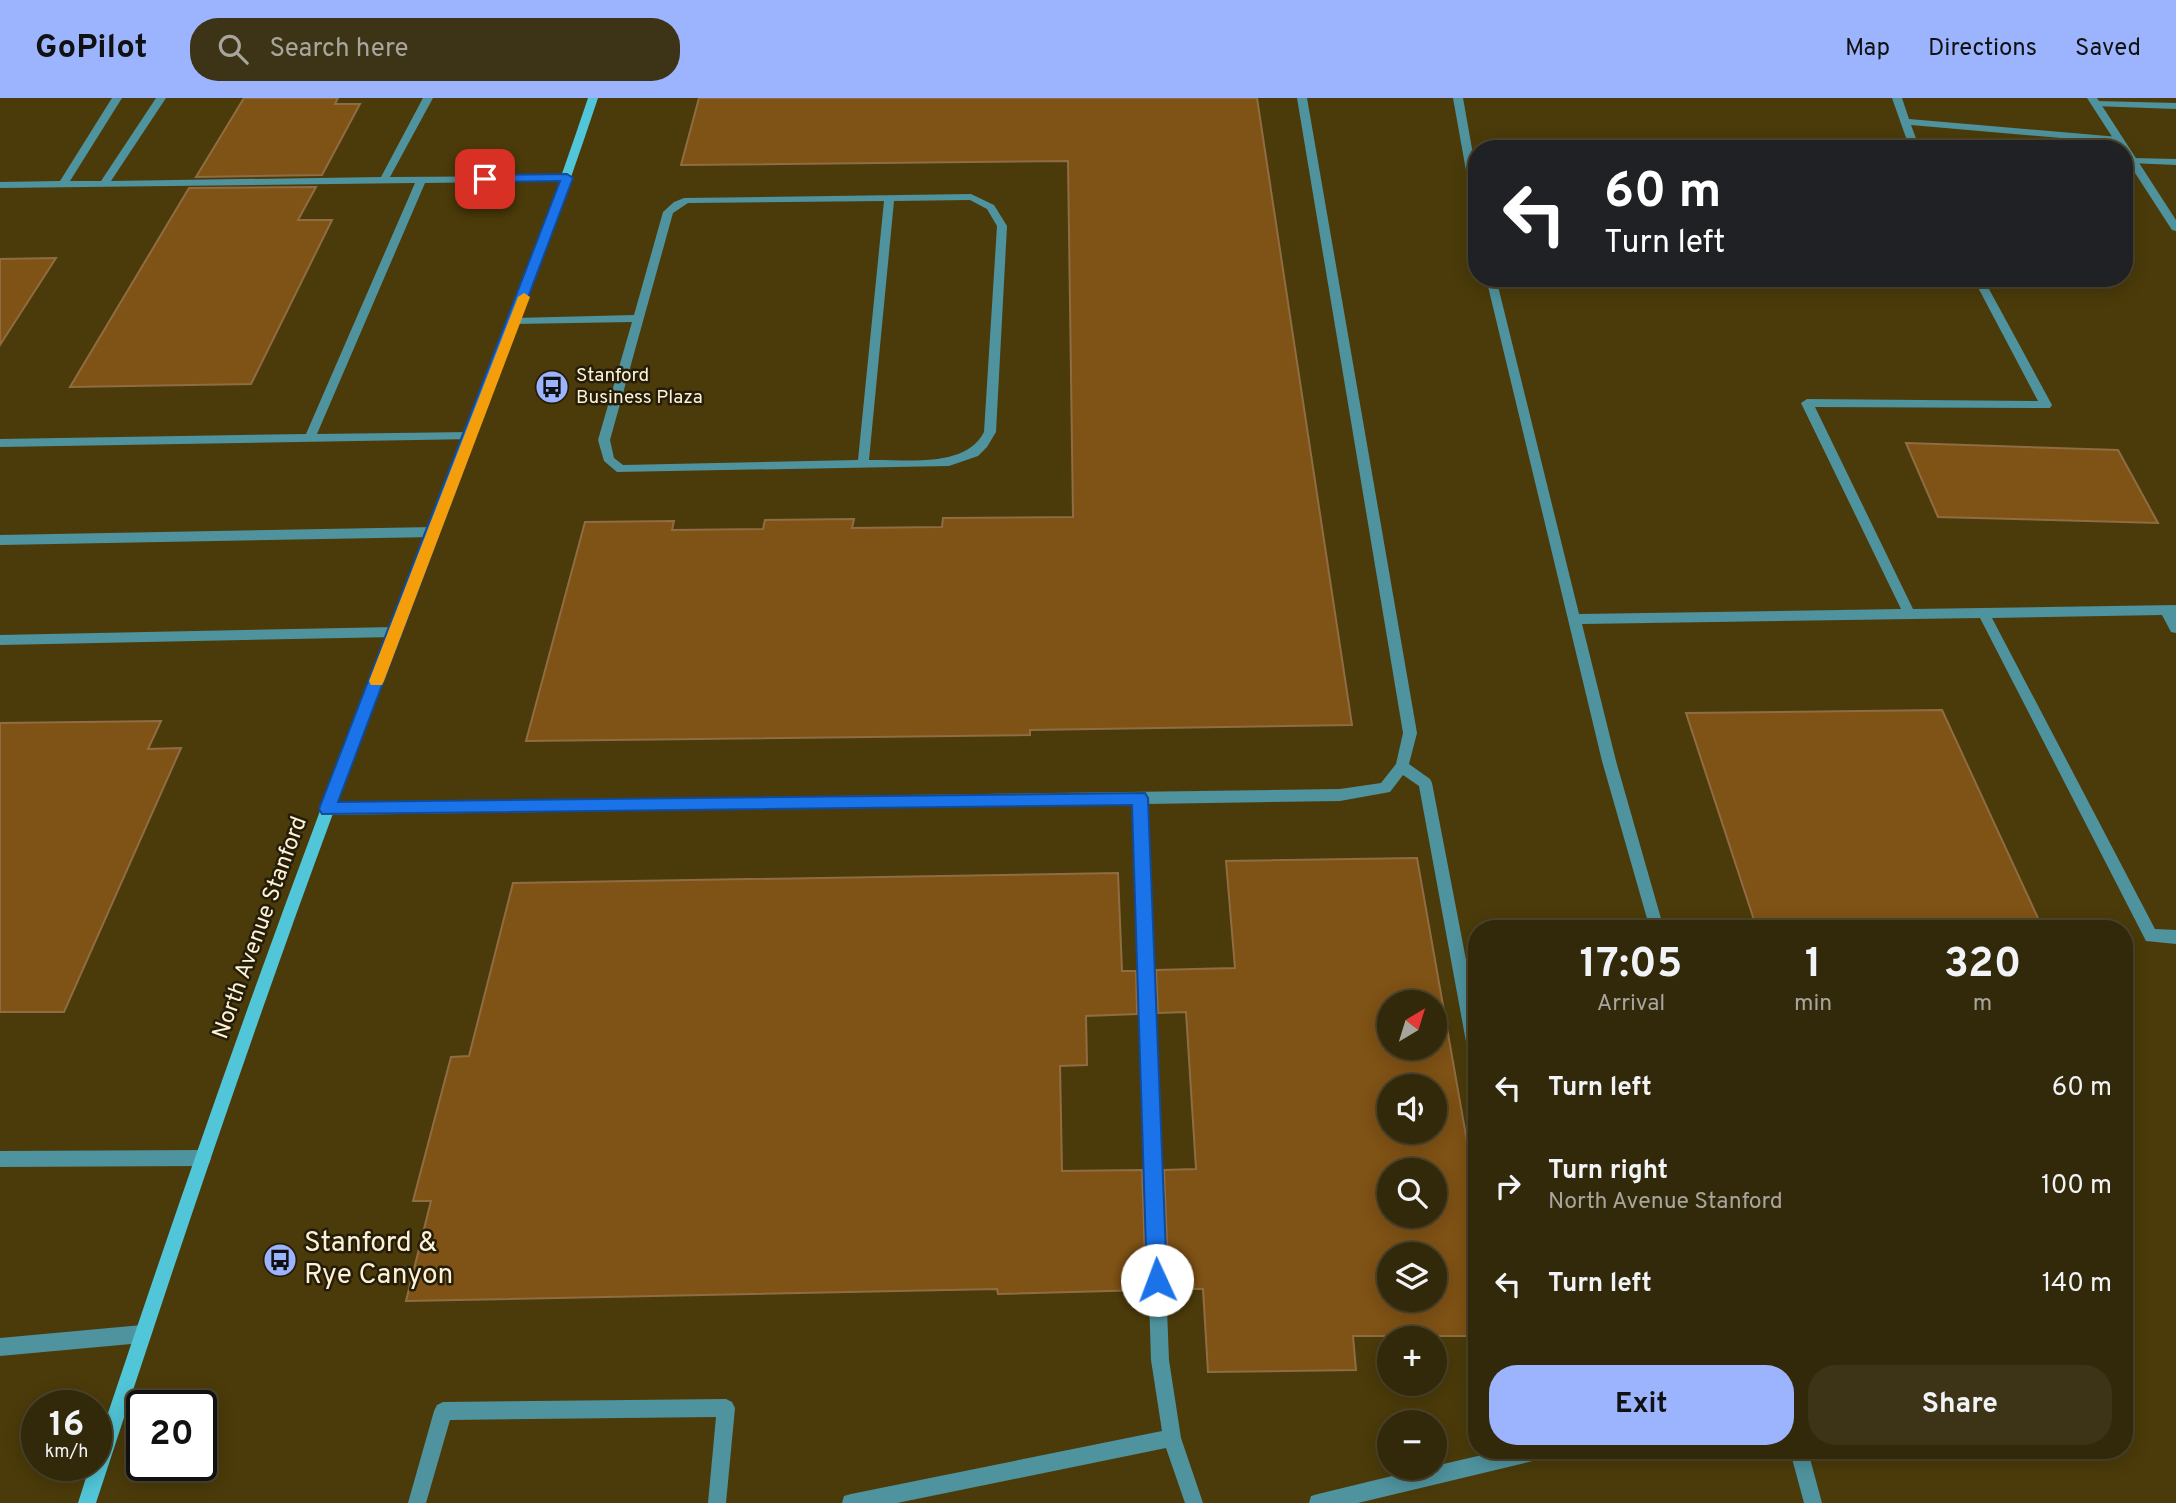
<!DOCTYPE html>
<meta charset="utf-8">
<style>
body{margin:0;font-family:Overpass,sans-serif;background:#3d3418;color:#f1f3f6;height:100vh;display:flex;flex-direction:column;font-size:26px;white-space:nowrap}
*{box-sizing:border-box;margin:0}
p{font-size:23px;color:#a8a69c}
.icon{flex:none;width:38px;height:38px;fill:none;stroke:currentColor;stroke-width:2;stroke-linecap:round;stroke-linejoin:round}
.map{position:relative;flex:1;overflow:hidden}
.side{position:absolute;left:1468px;top:822px;width:665px;height:539px;display:flex;flex-direction:column;background:#32280a;border-radius:28px;box-shadow:0 4px 18px #0003,0 0 0 2px #4d442b}
.side>*{flex:none}
.hud{position:absolute;left:1468px;top:42px;width:665px;height:147px;border-radius:28px;box-shadow:0 4px 18px #0003,0 0 0 2px #4d442b;background:#202124;color:#fff;overflow:hidden}
.needle{width:46px;rotate:38deg}
.tools{position:absolute;left:1377px;top:892px;display:grid;gap:14px}
.tools a{display:grid;place-items:center;width:70px;height:70px;border-radius:50%;background:#32280a;box-shadow:0 4px 18px #0003,0 0 0 2px #4d442b;font-size:35px}
.speed{position:absolute;left:21px;top:1292px;display:flex;gap:14px;font-size:35px;font-weight:700;text-align:center}
.speed>*{display:grid;place-content:center;width:91px;height:91px;border-radius:50%;background:#32280a;box-shadow:0 4px 18px #0003,0 0 0 2px #4d442b;line-height:1}
.speed small{font-size:18px;font-weight:400}
.speed .limit{border:4px solid #111;border-radius:10px;background:#fff;color:#111}
.pin{position:absolute;display:grid;place-items:center;width:60px;height:60px;color:#fff;margin:-30px;border-radius:14px;box-shadow:0 4px 10px #0006}
.me{position:absolute;width:77px;margin:-38px;rotate:358deg;stroke-linejoin:round;filter:drop-shadow(0 0 5px #0008)}
.turn{display:flex;align-items:center;gap:24px;height:147px;padding:0 21px;font-size:32px}
.turn .icon{width:91px;height:91px;stroke-width:2.5}
.turn b{display:block;font-size:49px;line-height:60px}
.eta{display:flex;justify-content:space-evenly;align-items:center;height:119px;text-align:center}
.eta b{font-size:42px;font-weight:700;line-height:49px}
.primary-button{display:flex;gap:14px;margin-top:auto;padding:14px 21px}
.primary-button a{flex:1;height:80px;border-radius:28px;background:#9bb4fd;color:#111;font-size:28px;font-weight:700;line-height:80px;text-align:center}
.primary-button a+a{background:#3d3418;color:#f1f3f6}
ul{padding:0;list-style:none}
li{display:flex;align-items:center;gap:21px;height:98px;padding:0 21px}
li div{flex:1}
li b{display:block;font-size:26px}
li em{font-style:normal}
header{display:flex;align-items:center;gap:42px;box-sizing:border-box;height:98px;padding:0 35px;background:#9bb4fd;color:#111}
header strong{font-size:33px}
nav{display:flex;gap:38px;margin-inline-start:auto;font-size:24px}
.search{width:490px;height:63px;background:#3d3418;display:flex;align-items:center;gap:18px;box-sizing:border-box;padding:0 24px;border-radius:28px;color:#a8a69c;font-size:26px}
.map>svg:first-child{display:block}
.built{fill:#4b3b0a;fill-rule:evenodd}
.building{fill:#7f5215;stroke:#906c43;stroke-width:2;fill-rule:evenodd}
.lines{fill:none;stroke-linecap:round;stroke-linejoin:round}
.lane{fill:#4f939e;fill-rule:evenodd}
.street{fill:#4f939e;fill-rule:evenodd}
.secondary{fill:#51c6d8;fill-rule:evenodd}
.route{fill:#1a73e8;stroke:#114b97;stroke-width:2}
.slow{fill:#f59e0b}
.labels{text-anchor:middle;dominant-baseline:central;stroke-width:5;stroke-linejoin:round;paint-order:stroke}
.far-poi-label{font-size:19px;fill:#fdf2d7;stroke:#251d08;text-anchor:start}
.street-label{font-size:23px;fill:#fdf2d7;stroke:#251d08}
.near-poi-label{font-size:28px;fill:#fdf2d7;stroke:#251d08;text-anchor:start}
</style>
<header>
<strong>GoPilot</strong>
<div class="search"><svg class="icon" aria-label="search" viewBox="0 0 24 24"><circle cx="10" cy="10" r="6"/><path d="M15 15l6 6"/></svg>Search here</div>
<nav><a>Map</a><a>Directions</a><a>Saved</a></nav>
</header>
<div class="map">
<svg width="2176" height="1405" viewBox="0 0 2176 1405">
<rect width="100%" height="100%" fill="#43350d"/>
<path class="built" d="M0,0H2176V1405H0ZM1477,51H2124V180H1477ZM1477,831H2124V1353H1477ZM1390,905H1435V950H1390ZM1390,989H1435V1034H1390ZM1390,1073H1435V1118H1390ZM1390,1157H1435V1202H1390ZM1390,1241H1435V1286H1390ZM37,1307H96V1367H37ZM142,1307H201V1367H142ZM1390,1325H1435V1370H1390Z"/>
<g class="building">
<polygon points="244,0 338,0 335,6 360,6 322,77 196,79"/>
<polygon points="699,0 1257,0 1352,627 1030,632 1030,637 526,643 585,424 674,423 672,432 763,431 765,422 854,421 852,430 942,429 943,420 1073,419 1068,63 681,67"/>
<polygon points="316,89 298,122 332,122 251,286 70,289 189,90"/>
<polygon points="56,160 0,247 0,161"/>
<polygon points="1906,345 2118,352 2158,425 1938,419"/>
<polygon points="1942,612 2043,831 1757,831 1686,615"/>
<polygon points="161,623 148,651 181,650 64,914 0,914 0,625"/>
<path d="M1417,760L1477,1100V1238H1353L1356,1272L1208,1274L1203,1191H1169L1164,1072L1196,1071L1186,914L1158,915L1156,872L1235,870L1226,763ZM1390,905H1435V950H1390ZM1390,989H1435V1034H1390ZM1390,1073H1435V1118H1390ZM1390,1157H1435V1202H1390Z"/>
<polygon points="1118,775 1122,873 1136,873 1137,916 1086,918 1087,967 1060,968 1062,1073 1142,1072 1146,1192 998,1196 997,1191 406,1203 431,1103 413,1103 451,959 469,958 513,785"/>
</g>
<g class="lines">
<g class="lane">
<polygon points="112,0 122,0 70,83 101,83 156,0 166,0 111,83 381,79 423,0 433,0 390,79 570,78 570,82 567,83 425,85 317,336 471,334 475,335 475,341 0,349 0,341 306,336 415,85 0,90 0,84 60,83"/>
<polygon points="1297,0 1307,0 1417,635 1409,666 1430,681 1432,685 1477,919 1477,968 1471,965 1469,960 1419,688 1403,677 1390,694 1340,703 1147,706 1169,1262 1181,1340 1203,1405 1185,1405 1166,1350 897,1405 842,1405 844,1398 851,1396 1162,1333 1151,1262 1133,706 327,717 322,715 320,711 322,707 327,705 1340,691 1381,685 1396,666 1403,635"/>
<polygon points="1453,0 1463,0 1477,79 1477,109 1472,106"/>
<polygon points="1892,0 1902,0 1909,21 2119,39 2124,42 2119,45 1911,27 1920,51 1910,51"/>
<polygon points="2096,3 2176,5 2176,11 2093,8 2093,4"/>
<polygon points="2133,60 2176,61 2176,67 2130,65 2130,61"/>
<path d="M971,96L994,107L1007,128L996,334L987,349L978,358L949,368L617,374L604,363L598,342L632,224L515,226L510,223L515,220L634,217L663,114L674,104L684,100ZM970,102L987,111L997,128L984,334C965,371 905,361 869,362L894,103ZM884,103L858,362L623,367L614,360L610,342L673,115L688,105Z"/>
<polygon points="1486,180 1496,180 1579,516 1901,511 1801,305 1807,301 2038,303 1973,180 1983,180 2052,307 2050,310 1815,309 1913,511 2176,507 2176,535 2171,534 2162,517 1992,520 2155,831 2176,832 2176,846 2146,843 1980,520 1582,526 1616,663 1664,831 1650,831 1602,663"/>
<polygon points="434,429 440,434 434,439 0,447 0,437"/>
<polygon points="395,529 401,534 395,539 0,547 0,537"/>
<polygon points="203,1052 209,1054 211,1060 209,1066 203,1068 0,1069 0,1053"/>
<polygon points="142,1227 148,1230 151,1236 148,1242 142,1245 0,1258 0,1240"/>
<polygon points="726,1301 732,1304 735,1310 726,1405 708,1405 716,1319 450,1322 426,1405 408,1405 434,1313 437,1307 443,1304"/>
<polygon points="1499,1353 1546,1353 1544,1360 1537,1362 1358,1405 1309,1405 1311,1398 1318,1396 1425,1370 1435,1370 1435,1368"/>
<polygon points="1790,1353 1808,1353 1822,1405 1804,1405"/>
</g>
<polygon class="street" points="2087,0 2097,0 2176,122 2176,133 2172,132 2124,58 2124,51 2120,51"/>
<path class="secondary" d="M588,0H598C518,240 423,473 335,710C250,940 172,1172 96,1405H78L90,1367H96V1349L107,1318C175,1115 245,913 320,713C410,475 507,241 588,0Z"/>
</g>
<polygon class="route" points="567,76 573,80 338,704 1145,695 1148,700 1167,1182 1164,1189 1157,1192 1150,1189 1147,1182 1132,707 322,716 319,711 560,83 485,84 479,81 485,77"/>
<polygon class="slow" points="524,195 530,199 384,583 382,587 371,587 369,583 518,199"/>
<defs>
<symbol id="bus-disc" viewBox="-11 -11 22 22"><circle r="9.5" fill="#9bb4fd" stroke="#251d08"/><path d="M-5-6H5V4H4V6H2V4H-2V6H-4V4H-5ZM-3.5-4V0h7V-4ZM-3.5 1.2v1.5H-2V1.2ZM2 1.2v1.5H3.5V1.2Z" fill="#111"/></symbol>
</defs>
<g fill-rule="evenodd">
<use href="#bus-disc" x="533" y="270" width="38" height="38"/>
<use href="#bus-disc" x="261" y="1143" width="38" height="38"/>
</g>
<g class="labels">
<g class="far-poi-label">
<text x="576" y="278">Stanford<tspan x="576" dy="22">Business Plaza</tspan></text>
</g>
<g class="street-label">
<text transform="translate(261 830) rotate(-70)">North Avenue Stanford</text>
</g>
<g class="near-poi-label">
<text x="304" y="1146">Stanford &amp;<tspan x="304" dy="32">Rye Canyon</tspan></text>
</g>
</g>
</svg>
<div class="tools">
<a><svg class="needle" viewBox="-14 -14 28 28"><path d="M0-13l5 13h-10z" fill="#e53935"/><path d="M0 13l5-13h-10z" fill="#a8a69c"/></svg></a>
<a><svg class="icon" aria-label="sound" viewBox="0 0 24 24"><path d="M4 9h4l5-4v14l-5-4H4zM17 9q2 3 0 6"/></svg></a>
<a><svg class="icon" aria-label="search" viewBox="0 0 24 24"><circle cx="10" cy="10" r="6"/><path d="M15 15l6 6"/></svg></a>
<a><svg class="icon" aria-label="layers" viewBox="0 0 24 24"><path d="M12 4l9 5-9 5-9-5zM3 14l9 5 9-5"/></svg></a>
<a>+</a>
<a>−</a>
</div>
<div class="speed"><div>16<small>km/h</small></div><div class="limit">20</div></div>
<div class="pin" style="left:485px;top:81px;background:#d93025"><svg class="icon" aria-label="arrive" viewBox="0 0 24 24"><path d="M6 21V4h12l-3 4 3 4H6"/></svg></div>
<svg class="me" style="left:1157px;top:1182px" viewBox="-20 -20 40 40"><circle r="19" fill="#fff"/><path d="M0-13L10 11 0 6-10 11z" fill="#1a73e8"/></svg>
<div class="hud">
<div class="turn"><svg class="icon" aria-label="left" viewBox="0 0 24 24"><path d="M17 20v-9H6M10 6l-5 5 5 5"/></svg><div><b>60 m</b>Turn left</div></div>
</div>
<section class="side">
<div class="eta">
<div><b>17:05</b><p>Arrival</p></div>
<div><b>1</b><p>min</p></div>
<div><b>320</b><p>m</p></div>
</div>
<ul>
<li><svg class="icon" aria-label="left" viewBox="0 0 24 24"><path d="M17 20v-9H6M10 6l-5 5 5 5"/></svg><div><b>Turn left</b></div><em>60 m</em></li>
<li><svg class="icon" aria-label="right" viewBox="0 0 24 24"><path d="M7 20v-9h11M14 6l5 5-5 5"/></svg><div><b>Turn right</b><p>North Avenue Stanford</p></div><em>100 m</em></li>
<li><svg class="icon" aria-label="left" viewBox="0 0 24 24"><path d="M17 20v-9H6M10 6l-5 5 5 5"/></svg><div><b>Turn left</b></div><em>140 m</em></li>
</ul>
<div class="primary-button"><a>Exit</a><a>Share</a></div>
</section>
</div>
